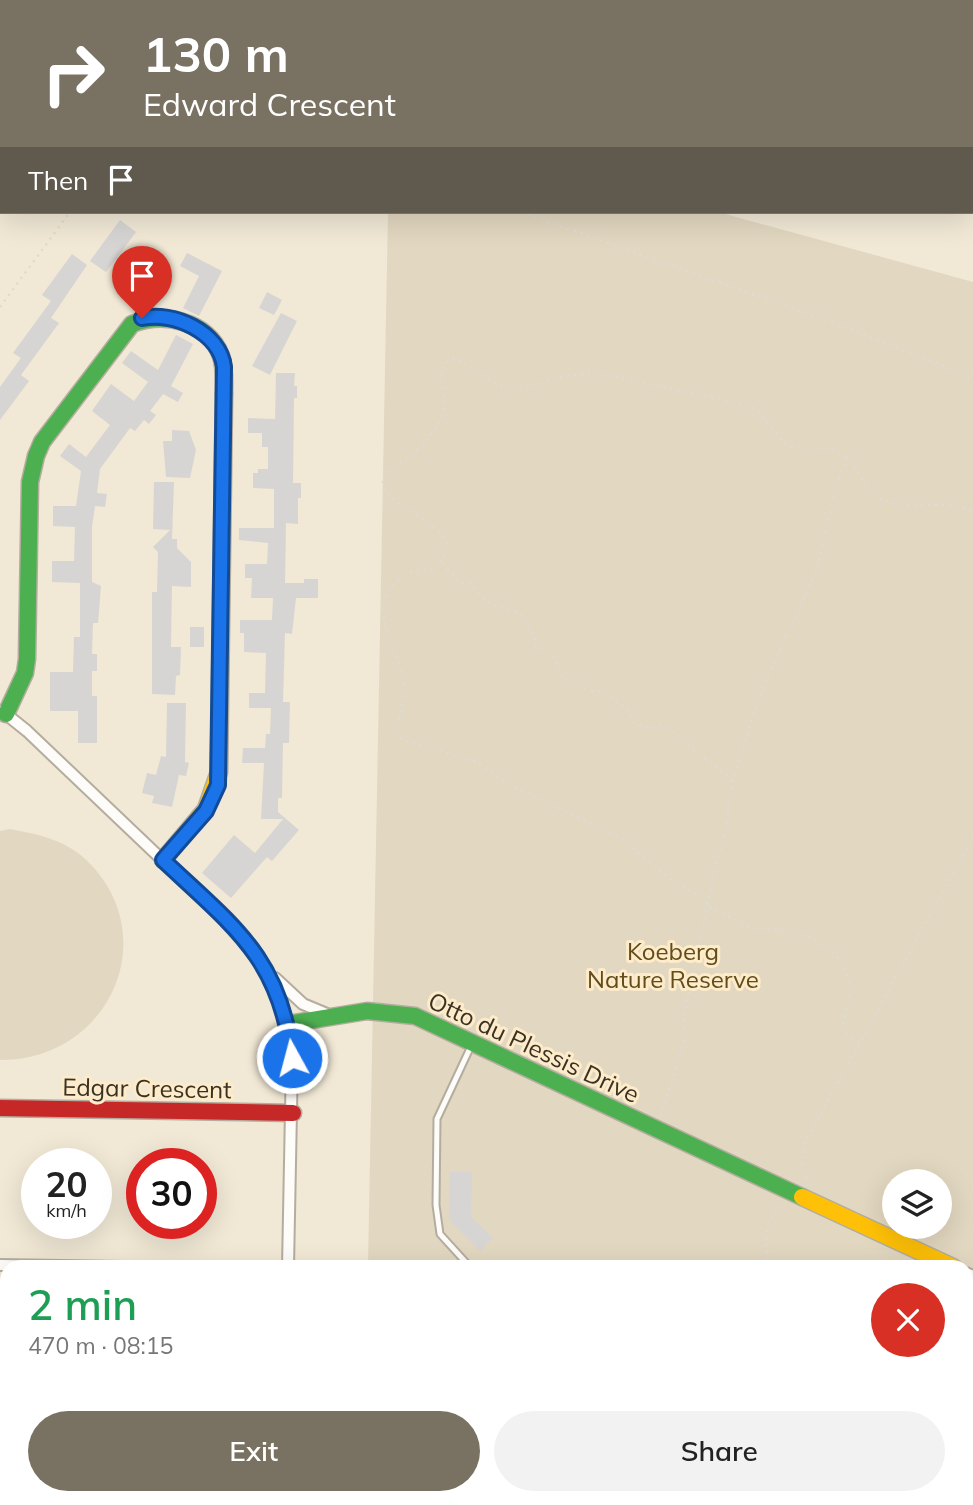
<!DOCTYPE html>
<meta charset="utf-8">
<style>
body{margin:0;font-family:Mulish,sans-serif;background:#f2f2f2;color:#222;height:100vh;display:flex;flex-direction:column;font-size:26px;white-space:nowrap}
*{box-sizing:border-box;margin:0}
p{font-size:23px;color:#767676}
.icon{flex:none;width:38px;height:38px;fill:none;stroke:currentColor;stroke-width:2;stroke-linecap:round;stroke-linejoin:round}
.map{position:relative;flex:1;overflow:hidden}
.details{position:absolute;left:0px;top:1260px;width:973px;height:245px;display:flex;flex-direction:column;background:#fff;border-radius:21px 21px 0 0;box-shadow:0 7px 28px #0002}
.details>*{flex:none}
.guide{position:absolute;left:0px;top:0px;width:973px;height:214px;box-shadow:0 7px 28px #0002;background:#797162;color:#fff;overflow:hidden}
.controls{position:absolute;left:882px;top:1169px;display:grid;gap:14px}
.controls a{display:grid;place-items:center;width:70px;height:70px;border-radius:50%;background:#fff;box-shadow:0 7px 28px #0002;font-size:35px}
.speed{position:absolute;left:21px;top:1148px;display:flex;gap:14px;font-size:35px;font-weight:700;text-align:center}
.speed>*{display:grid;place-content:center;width:91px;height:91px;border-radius:50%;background:#fff;box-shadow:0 7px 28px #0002;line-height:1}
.speed small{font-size:18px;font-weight:400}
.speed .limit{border:10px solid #d22;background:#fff;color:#111}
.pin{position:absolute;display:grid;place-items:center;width:60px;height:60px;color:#fff;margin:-72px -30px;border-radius:50% 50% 50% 0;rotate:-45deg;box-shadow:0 0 7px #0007}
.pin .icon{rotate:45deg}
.me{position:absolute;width:77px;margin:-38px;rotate:353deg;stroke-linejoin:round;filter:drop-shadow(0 0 5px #0008)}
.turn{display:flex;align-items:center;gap:24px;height:147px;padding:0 28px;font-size:32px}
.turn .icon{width:91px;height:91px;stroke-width:2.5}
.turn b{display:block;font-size:49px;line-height:60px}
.then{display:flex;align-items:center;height:66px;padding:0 28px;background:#0003;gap:14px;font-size:26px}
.round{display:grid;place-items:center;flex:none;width:74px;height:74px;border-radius:37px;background:#f2f2f2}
.head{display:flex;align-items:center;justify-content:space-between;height:119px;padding:0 28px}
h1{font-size:42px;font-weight:600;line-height:52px;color:#1e9e55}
.action{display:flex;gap:14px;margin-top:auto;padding:14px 28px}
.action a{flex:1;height:80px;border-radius:42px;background:#797162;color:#fff;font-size:28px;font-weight:600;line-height:80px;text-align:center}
.action a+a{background:#f2f2f2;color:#222}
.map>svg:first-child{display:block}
.green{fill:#e2d7c0;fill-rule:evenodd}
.water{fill:#c2b18e}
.building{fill:#d7d5d3}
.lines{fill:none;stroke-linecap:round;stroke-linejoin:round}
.lane-casing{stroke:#b4ad9f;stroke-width:9}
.street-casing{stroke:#b4ad9f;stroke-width:14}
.fast-casing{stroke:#b4ad9f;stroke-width:19}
.slow-casing{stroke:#b4ad9f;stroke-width:19}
.jam-casing{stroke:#b4ad9f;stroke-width:19}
.path{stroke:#dedbd5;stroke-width:2.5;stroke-dasharray:2 5;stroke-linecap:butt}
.lane{stroke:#fdfcf9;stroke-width:5}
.street{stroke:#fdfcf9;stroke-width:10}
.fast{stroke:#4caf50;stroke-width:16}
.slow{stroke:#ffc107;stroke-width:16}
.jam{stroke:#c62828;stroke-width:16}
.route-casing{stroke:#114b97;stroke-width:18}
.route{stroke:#1a73e8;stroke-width:12}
.labels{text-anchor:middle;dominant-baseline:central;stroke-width:6;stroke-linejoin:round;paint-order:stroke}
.park-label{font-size:24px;fill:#624c1a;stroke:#fdebc9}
.street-label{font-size:24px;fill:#383124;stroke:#fdebc9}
</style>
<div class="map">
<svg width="973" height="1505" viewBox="0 0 973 1505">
<rect width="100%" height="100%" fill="#f1e8d5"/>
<g class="green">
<path d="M388,212H718L973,282V1505H363L364,1498H966V1267H368ZM894,1181H940V1227H894Z"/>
<path d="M10,829C36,834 63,839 84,858C167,934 109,1061 0,1060V831Z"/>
</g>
<polygon class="water" points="185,0 973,0 973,190 971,2"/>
<g class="building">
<polygon points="120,220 136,232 106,272 90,261"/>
<polygon points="187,253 222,271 199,316 183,308 199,276 180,266"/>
<polygon points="72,254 87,265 51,318 59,323 21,375 29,381 0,420 0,387 21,358 13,353 51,301 42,295"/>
<polygon points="267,292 282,300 274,315 259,308"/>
<polygon points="281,313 297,321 270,375 252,366"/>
<polygon points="176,335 193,344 171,386 183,393 178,402 163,394 150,411 156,415 149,424 144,420 135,431 130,428 100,469 97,493 107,494 105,507 95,506 92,527 92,582 101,586 98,623 93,623 92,654 97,654 97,671 92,671 92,696 97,696 97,743 78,743 78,711 50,711 50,672 73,672 74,637 80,637 80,583 52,582 52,561 74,561 75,527 53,526 53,506 76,506 81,471 60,456 69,444 86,457 110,425 92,411 111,384 134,401 148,382 122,363 131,351 158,370"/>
<polygon points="276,373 295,373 294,386 297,386 297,398 294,398 293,483 301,483 301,498 298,498 298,524 286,523 285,583 304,583 304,579 318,579 318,598 296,598 292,634 285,633 283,702 290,702 289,743 283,743 282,798 278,798 278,812 299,830 272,861 267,857 231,898 202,873 234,835 255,853 283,819 261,819 264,763 242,763 243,748 265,748 266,734 270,734 271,708 249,708 249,693 265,693 266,653 244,652 244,633 240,633 240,620 272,620 273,598 251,598 252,578 245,578 245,564 267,564 268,543 239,540 239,528 274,528 274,489 253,488 253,473 258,473 258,469 268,469 268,447 262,447 262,433 248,433 248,418 275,419"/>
<polygon points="172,430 189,431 196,450 190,478 166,477 163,441 172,441"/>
<polygon points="154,482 174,482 172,539 177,539 177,548 191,562 191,587 172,586 171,647 181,647 180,675 176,676 175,695 152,694 152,592 157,592 158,552 153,547 170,530 153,529"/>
<rect x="190" y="627" width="14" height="20"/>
<polygon points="167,703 186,703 185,762 189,763 186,776 179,775 172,807 152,803 154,796 142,793 147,773 156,775 161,756 166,757"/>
<polygon points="450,1172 472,1172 471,1217 493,1238 480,1251 449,1220"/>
</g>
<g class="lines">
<defs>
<polyline id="lane" points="470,1267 440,1234 436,1205 437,1119 472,1044"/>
<g id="street">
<polyline points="2,711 27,731 217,912 259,956 280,998 288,1024 292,1058 288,1267"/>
<polyline points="275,978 303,1004 327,1014"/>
<polyline points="0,1265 122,1267"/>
<polyline points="966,1273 973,1276"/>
<polyline points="96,1505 97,1498"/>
<polyline points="284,1505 284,1498"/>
</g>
<g id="fast">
<path d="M6,714L25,673L27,659L30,482L36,456L42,442L132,324C163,312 208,320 221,356C225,368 224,381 224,394"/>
<polyline points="288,1024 367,1011 415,1016 802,1197"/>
</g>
<g id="slow">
<polyline points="163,860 206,809 219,772 224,394"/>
<polyline points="802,1197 953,1267"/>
</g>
<polyline id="jam" points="0,1108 293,1113"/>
</defs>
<use href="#lane" class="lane-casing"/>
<use href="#street" class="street-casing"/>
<use href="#fast" class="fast-casing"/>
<use href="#slow" class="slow-casing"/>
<use href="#jam" class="jam-casing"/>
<g class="path">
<polyline points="0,147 2,147"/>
<polyline points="521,212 840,325 973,378"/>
<polyline points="0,307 70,212"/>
<path d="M442,564L461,583H471C481,605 500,606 520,613L534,635L536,647L554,656L562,678L588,690L604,692L628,710L632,721L645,728L660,725L667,728L733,781"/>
<path d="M860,1042L844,1033L842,1028L851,989L842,961L812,937L768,928L754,929L711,908L708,903L661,872L617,836L512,786L477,762L403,740L397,733C398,716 406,694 403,679C397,645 359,598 410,573C419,569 428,571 437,569L449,547C440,516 376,505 383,476C406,458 434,441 443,412C449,392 429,368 455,358L509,391L566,376L596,373L750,406L760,412L785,444C803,453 827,443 844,455C859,466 865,495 882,500C914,511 943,498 973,512"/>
<polyline points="661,1116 685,1037 684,1015 717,860 723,844 733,781 758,700 818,566 836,487 847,457"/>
<polyline points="808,1185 802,1162 804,1144 973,837"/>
<path d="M768,1267C767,1241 762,1222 782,1202"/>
<polyline points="959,1498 970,1505"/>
<polyline points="767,1505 767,1498"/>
</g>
<use href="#lane" class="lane"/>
<use href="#street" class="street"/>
<use href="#fast" class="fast"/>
<use href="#slow" class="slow"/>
<use href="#jam" class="jam"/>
</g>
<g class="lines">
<defs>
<path id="route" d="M142,318C173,311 220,332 224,367L218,785L206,811L163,860C232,925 281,958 292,1058"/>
</defs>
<use href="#route" class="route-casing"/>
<use href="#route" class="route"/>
</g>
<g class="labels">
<g class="park-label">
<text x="673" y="951">Koeberg<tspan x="673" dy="28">Nature Reserve</tspan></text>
</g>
<g class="street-label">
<text transform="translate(534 1047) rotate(25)">Otto du Plessis Drive</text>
<text transform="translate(147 1088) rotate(1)">Edgar Crescent</text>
</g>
</g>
</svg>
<div class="controls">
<a><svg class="icon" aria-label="layers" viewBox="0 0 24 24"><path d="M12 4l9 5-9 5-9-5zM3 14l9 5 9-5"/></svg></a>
</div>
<div class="speed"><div>20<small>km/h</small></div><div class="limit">30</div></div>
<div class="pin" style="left:142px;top:318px;background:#d93025"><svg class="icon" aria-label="arrive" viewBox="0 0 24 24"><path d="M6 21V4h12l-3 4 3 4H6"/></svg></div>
<svg class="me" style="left:292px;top:1058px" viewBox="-20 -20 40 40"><circle r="17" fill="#1a73e8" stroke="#fff" stroke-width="3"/><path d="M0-11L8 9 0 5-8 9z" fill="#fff"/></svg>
<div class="guide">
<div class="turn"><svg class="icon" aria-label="right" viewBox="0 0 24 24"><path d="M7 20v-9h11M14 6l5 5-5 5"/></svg><div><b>130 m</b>Edward Crescent</div></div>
<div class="then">Then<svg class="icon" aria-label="arrive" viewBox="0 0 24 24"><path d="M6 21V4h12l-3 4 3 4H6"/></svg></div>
</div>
<section class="details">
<div class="head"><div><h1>2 min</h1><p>470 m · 08:15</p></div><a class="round" style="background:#d93025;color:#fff"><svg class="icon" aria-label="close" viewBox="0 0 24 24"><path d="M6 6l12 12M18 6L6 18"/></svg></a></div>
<div class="action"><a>Exit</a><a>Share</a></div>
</section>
</div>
